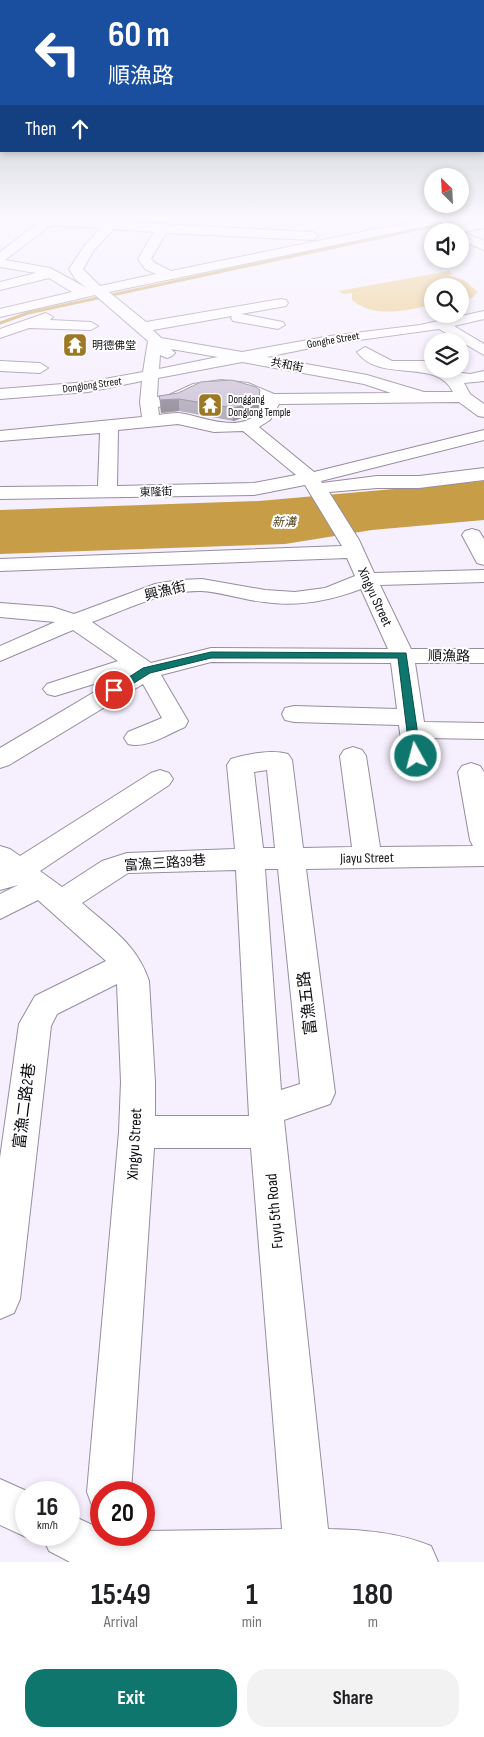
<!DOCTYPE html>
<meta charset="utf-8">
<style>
body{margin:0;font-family:"Sofia Sans Condensed","Noto Sans TC",sans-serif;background:#f2f2f2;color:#202124;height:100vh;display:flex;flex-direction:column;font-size:19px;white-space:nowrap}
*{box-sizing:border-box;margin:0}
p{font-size:16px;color:#757577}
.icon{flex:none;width:28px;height:28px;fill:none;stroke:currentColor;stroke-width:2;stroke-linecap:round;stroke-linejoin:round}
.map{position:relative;height:1562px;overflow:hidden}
.sheet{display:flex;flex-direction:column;background:#fff;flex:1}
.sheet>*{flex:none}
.top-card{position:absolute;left:0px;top:0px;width:485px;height:152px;box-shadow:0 2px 8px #0003;background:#1a4fa0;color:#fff;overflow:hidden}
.needle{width:32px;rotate:336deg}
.tools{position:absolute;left:424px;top:168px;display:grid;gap:10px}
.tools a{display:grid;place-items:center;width:45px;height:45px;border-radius:50%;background:#fff;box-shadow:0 2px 8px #0003;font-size:25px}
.speed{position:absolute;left:15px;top:1481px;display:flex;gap:10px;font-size:25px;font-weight:700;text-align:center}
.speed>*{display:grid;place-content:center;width:65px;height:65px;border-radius:50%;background:#fff;box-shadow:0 2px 8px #0003;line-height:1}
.speed small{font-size:12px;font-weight:400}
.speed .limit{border:8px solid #d22;background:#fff;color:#111}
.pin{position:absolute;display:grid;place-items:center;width:42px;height:42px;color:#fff;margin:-21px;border:2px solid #fff;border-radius:50%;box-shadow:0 1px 5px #0007}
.me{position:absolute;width:55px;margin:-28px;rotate:353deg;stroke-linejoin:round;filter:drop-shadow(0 0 4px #0008)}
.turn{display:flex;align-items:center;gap:18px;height:105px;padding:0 25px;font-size:22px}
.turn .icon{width:65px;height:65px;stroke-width:2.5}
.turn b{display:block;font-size:35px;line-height:42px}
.then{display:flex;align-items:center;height:48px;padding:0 25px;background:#0003;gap:10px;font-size:19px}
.eta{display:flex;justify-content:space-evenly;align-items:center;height:85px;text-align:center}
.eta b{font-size:30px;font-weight:700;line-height:35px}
.button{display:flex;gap:10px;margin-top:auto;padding:10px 25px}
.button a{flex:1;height:58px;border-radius:20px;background:#0f766e;color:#fff;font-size:20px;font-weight:700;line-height:58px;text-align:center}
.button a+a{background:#f2f2f2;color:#202124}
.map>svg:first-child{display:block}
.green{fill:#eac476}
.water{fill:#c79e47}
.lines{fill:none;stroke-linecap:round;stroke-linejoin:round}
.stream{stroke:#c79e47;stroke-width:3}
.minor-casing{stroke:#968d9f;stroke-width:2}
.minor{fill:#fff;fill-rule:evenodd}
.wall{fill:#b1a9b9}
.shaded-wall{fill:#908a96}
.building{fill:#cec5d7;stroke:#908a96}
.route{fill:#0f766e;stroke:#0a4d48}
.labels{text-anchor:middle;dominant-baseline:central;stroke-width:4;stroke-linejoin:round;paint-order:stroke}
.far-street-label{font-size:11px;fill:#100d13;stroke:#fff}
.far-poi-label{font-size:11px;fill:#100d13;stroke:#fff;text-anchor:start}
.far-water-label{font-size:12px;font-style:italic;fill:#584622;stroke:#fff}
.street-label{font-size:14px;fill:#100d13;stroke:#fff}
.near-street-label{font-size:16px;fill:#100d13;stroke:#fff}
</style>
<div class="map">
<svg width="484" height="1562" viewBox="0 0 484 1562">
<rect width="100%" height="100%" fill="#f6effe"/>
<path class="green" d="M449,271L453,274L448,275L465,281L478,292L472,298L460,300V286H432V305C406,310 375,319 352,300V293L343,294L339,291Z"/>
<polygon class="water" points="484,481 484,520 372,530 285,544 0,554 0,510 259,501"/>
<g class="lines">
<polyline class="stream" points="0,323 28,313 480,216"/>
<defs>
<g id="minor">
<path d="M47,216L108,221L114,216H122L124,218L121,222L313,232L319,236L313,240L166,233L151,259L155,263L171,271L440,216H461L455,220L109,292L146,322L281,299L286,300L288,303L286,306L241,314L283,322L285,325L278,329L233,321L231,318L232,316L153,330L161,338L242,352L330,336L420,325L484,311V319L454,326L484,344V355L439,329L330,344L267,357L367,375L424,392H453C437,357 380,384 357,352L365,347L392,361H424L432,364V369L470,374L484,371V381L464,383L470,394L484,404V417L478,416L459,402L279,404L270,420L259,427L314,472L484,430V440L321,481L322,483L377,476H419L484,468V480L419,488H377L329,492L359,540L374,573L484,570V582L380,585L411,649H484V663H415L424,722L484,723V739L426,738L429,756L425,762L416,765L407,762L403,756L399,725L294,722L285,720L282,714L285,708L294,706L397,709L391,663L211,662L161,675L188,721L185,727C168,734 147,749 128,744L124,738L128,732L162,718L143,684L9,765L0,768V748L123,675L55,696L47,694L43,689L47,684L118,661L73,630L0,661V646L55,622L0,617V603L52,607L74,614L155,584L179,580L202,579L265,590L295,592L325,588L355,576L347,558L0,571V559L342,546L305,485L254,495L0,499V487L98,486L100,433L0,441V431L142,417L140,402L142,381L88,392L0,399V389L88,382L143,372L148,341L95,295L0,317V309L72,292L49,278L0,290V282L36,273L0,267V252ZM51,225L101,228L85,245L69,269L76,280L87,288L50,268L5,260ZM114,229L154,232L138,259L145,269L156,274L100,286L83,269L94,250ZM171,349L218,357L159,369L160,355L167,358L172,356L175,353ZM242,362L364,384L391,393L274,394L248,383L221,380L193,384L167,396L157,397L158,378ZM221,389C236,390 249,392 262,401L261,409C242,436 202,416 179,413C172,413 165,414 159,415L158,407L178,404L201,392ZM178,424L214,432L243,431L296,475L254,483L117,486L118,430ZM361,589L388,649L211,648L151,663L92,622C126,610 163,590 201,591C222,592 243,600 264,602C298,607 329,601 361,589Z"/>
<polygon points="484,220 484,228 463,232 484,241 484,250 460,240 460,231 446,231 448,228"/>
<polygon points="46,313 53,317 50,320 91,322 98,326 91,330 29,328 0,338 0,329"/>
<polygon points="0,361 40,363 48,368 40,373 0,371"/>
<polygon points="472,529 479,531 484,539 484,565 477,563 462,535 465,531"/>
<path d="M353,747L362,750L366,756L380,847L473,846L470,840L458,772L462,766L471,763L480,766L484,772V866L306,869L335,1093L330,1104L284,1120L328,1529C364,1530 397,1532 431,1546L438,1562H70L49,1551L42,1535H69V1514L101,1529V1535H144V1531L282,1529L251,1148H154L131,1492H101V1511L93,1508L87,1492L119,1132L121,1082L117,984L57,1014L51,1026L20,1299L14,1313L0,1319V1158L19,1024L35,996L106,961L38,900L0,919V894L18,885L0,890V846L10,849L20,856L151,773L160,770L169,773L173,779L169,785L40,871L62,887L102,861L127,853L235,849L227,765L231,759C248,754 271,749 288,754L292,760L303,848L352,847L340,756L344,750ZM267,770L275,848H263L254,772ZM265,869H278L300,1084L281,1090ZM236,870L249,1116H155V1082L149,981C137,944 110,928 82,903L128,873Z"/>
<polygon points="0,1479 29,1492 26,1492 26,1535 32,1535 26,1537 0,1525"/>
</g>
</defs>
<use href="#minor" class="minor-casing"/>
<use href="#minor" class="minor"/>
</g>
<polygon class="wall" points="260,390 259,408 252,415 233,421 179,411 161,413 159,396"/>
<g class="shaded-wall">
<polygon points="260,390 259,408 252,415 233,421 233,408"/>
<polygon points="179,399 179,411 161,413 160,400"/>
</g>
<polygon class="building" points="232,380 256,387 260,390 259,396 252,403 233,408 179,399 160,400 159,396 178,393 201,382"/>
<linearGradient id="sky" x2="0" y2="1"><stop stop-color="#9baba8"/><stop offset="0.5" stop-color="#fbf8ff"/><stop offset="1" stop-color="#fbf8ff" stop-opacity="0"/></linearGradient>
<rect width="484" height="434" fill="url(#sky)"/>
<polygon class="route" points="211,652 406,653 421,756 416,760 410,756 398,658 211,658 150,673 118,693 111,693 109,690 143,668"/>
<defs>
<symbol id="temple-square" viewBox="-11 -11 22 22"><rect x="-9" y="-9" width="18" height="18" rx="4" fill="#9d7824" stroke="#fff"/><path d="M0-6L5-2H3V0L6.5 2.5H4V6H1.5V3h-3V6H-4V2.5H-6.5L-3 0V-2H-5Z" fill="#fff"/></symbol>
</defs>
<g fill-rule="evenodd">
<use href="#temple-square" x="61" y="331" width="28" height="28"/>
<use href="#temple-square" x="196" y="391" width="28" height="28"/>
</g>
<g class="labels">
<g class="far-street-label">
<text transform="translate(333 340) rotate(-10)">Gonghe Street</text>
<text transform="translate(287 365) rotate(11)">共和街</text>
<text transform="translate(92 385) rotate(-8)">Donglong Street</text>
<text transform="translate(156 492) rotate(-2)">東隆街</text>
</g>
<g class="far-poi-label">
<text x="92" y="345">明德佛堂</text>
<text x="228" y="399">Donggang<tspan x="228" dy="13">Donglong Temple</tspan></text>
</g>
<g class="far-water-label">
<text x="284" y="522">新溝</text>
</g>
<g class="street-label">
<text transform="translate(165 591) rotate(-14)">興漁街</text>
<text transform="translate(375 597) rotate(65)">Xingyu Street</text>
<text transform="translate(449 656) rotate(1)">順漁路</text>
<text transform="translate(367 858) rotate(-1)">Jiayu Street</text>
<text transform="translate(165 863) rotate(-4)">富漁三路39巷</text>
</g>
<g class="near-street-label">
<text transform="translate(308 1003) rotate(-97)">富漁五路</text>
<text transform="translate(25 1106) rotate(-83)">富漁二路2巷</text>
<text transform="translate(135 1144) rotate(-87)">Xingyu Street</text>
<text transform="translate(275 1211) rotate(-95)">Fuyu 5th Road</text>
</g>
</g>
</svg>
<div class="tools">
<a><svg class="needle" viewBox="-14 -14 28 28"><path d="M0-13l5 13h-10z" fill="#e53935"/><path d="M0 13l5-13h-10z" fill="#757577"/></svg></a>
<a><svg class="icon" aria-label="sound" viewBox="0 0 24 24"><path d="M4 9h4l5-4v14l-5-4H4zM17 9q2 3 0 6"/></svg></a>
<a><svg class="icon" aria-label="search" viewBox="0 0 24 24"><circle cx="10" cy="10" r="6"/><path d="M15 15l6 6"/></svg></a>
<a><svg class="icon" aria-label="layers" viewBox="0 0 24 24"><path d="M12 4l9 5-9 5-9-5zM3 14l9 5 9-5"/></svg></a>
</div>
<div class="speed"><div>16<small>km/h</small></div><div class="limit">20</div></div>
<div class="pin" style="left:114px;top:690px;background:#d93025"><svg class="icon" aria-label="arrive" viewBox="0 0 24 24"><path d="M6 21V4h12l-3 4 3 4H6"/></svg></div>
<svg class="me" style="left:416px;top:756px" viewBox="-20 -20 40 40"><circle r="17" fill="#0f766e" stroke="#fff" stroke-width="3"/><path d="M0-11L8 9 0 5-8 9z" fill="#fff"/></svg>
<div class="top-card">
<div class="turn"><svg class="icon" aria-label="left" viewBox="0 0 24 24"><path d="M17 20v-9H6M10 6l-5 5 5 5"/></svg><div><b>60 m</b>順漁路</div></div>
<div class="then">Then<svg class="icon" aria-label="ahead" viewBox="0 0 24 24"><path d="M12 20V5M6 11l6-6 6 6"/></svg></div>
</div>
</div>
<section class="sheet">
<div class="eta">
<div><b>15:49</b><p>Arrival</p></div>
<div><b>1</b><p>min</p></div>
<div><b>180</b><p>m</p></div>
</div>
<div class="button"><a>Exit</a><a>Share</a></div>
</section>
